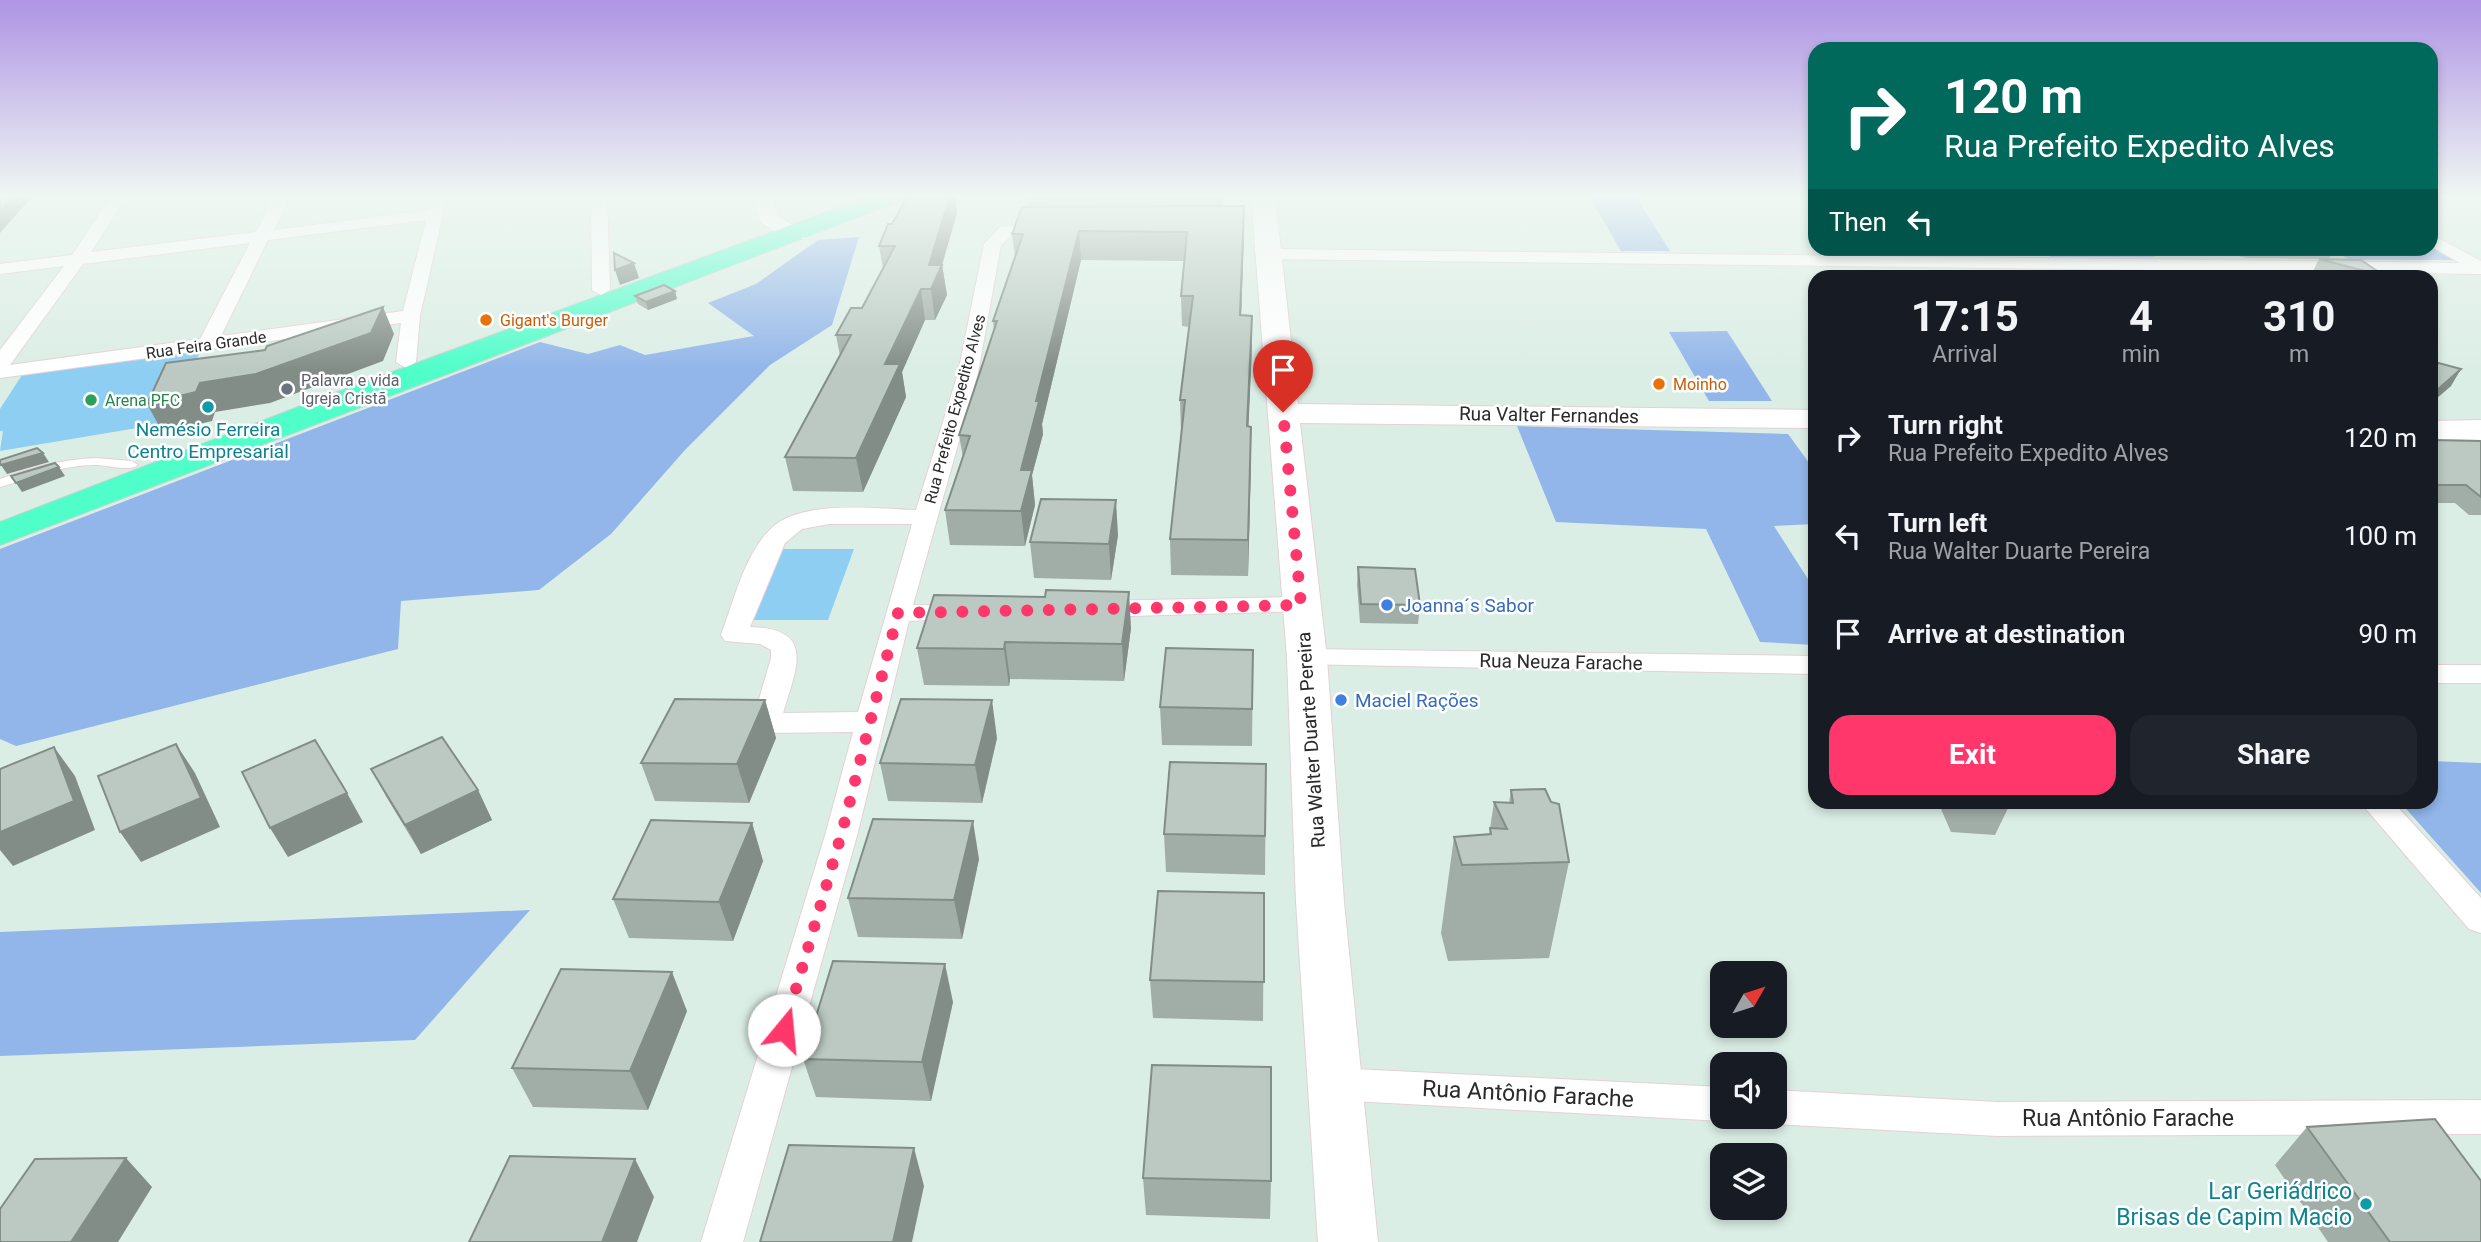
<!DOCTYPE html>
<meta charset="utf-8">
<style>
body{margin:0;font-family:Roboto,sans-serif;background:#20242c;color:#f1f3f6;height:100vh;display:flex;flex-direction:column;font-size:26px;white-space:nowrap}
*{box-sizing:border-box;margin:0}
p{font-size:23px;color:#9ea1a6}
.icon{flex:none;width:38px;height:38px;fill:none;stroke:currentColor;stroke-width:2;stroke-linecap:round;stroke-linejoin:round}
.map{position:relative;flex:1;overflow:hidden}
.sheet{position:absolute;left:1808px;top:270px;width:630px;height:539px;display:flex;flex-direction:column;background:#171b24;border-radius:21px;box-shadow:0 4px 10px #0003}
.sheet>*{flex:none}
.hud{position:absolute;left:1808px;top:42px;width:630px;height:214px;border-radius:21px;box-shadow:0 4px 10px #0003;background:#00695c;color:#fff;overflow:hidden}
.needle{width:46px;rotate:51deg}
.buttons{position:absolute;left:1710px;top:961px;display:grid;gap:14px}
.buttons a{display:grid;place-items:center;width:77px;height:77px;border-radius:14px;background:#171b24;box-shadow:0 4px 10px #0003;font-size:35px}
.pin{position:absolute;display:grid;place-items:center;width:60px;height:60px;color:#fff;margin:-72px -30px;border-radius:50% 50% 50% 0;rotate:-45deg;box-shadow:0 0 7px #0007}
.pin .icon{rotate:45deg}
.me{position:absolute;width:77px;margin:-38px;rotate:17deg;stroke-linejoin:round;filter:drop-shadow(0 0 5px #0008)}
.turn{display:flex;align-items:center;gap:24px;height:147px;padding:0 21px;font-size:32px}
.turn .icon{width:91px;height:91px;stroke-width:2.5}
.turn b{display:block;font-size:49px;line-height:60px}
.then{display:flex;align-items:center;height:66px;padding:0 21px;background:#0003;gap:14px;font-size:26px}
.eta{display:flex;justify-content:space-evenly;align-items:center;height:119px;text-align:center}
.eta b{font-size:42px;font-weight:700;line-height:49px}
.cta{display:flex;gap:14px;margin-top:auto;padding:14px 21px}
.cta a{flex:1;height:80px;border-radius:21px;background:#ff376a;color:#fff;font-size:28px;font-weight:700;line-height:80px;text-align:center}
.cta a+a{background:#20242c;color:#f1f3f6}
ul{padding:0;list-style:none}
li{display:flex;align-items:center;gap:21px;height:98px;padding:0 21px}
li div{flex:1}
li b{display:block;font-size:26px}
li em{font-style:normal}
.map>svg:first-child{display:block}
.green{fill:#92b6ea}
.pitch{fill:#8dcef2}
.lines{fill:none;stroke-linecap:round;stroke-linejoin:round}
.service-casing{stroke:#e5d0d6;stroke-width:2}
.minor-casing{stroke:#e5d0d6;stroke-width:2}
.tertiary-casing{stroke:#e5d0d6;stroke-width:2}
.secondary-casing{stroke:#e5d0d6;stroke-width:2}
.primary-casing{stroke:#d0d0d0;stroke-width:2}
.service{fill:#fff;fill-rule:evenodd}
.minor{fill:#fff;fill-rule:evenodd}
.tertiary{fill:#fff;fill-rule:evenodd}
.secondary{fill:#fff;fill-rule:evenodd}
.primary{fill:#50feca;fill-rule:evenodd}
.wall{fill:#a1ada7}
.shaded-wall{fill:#838d88}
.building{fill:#bbc9c2;stroke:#838d88;stroke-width:2}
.route{stroke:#ff376a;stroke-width:12;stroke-dasharray:0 21.6}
.food-dot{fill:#e8710a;stroke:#fff;stroke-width:2.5}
.worship-dot{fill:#6b7280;stroke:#fff;stroke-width:2.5}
.leisure-dot{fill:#2e9e5b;stroke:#fff;stroke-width:2.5}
.culture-dot{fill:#0f9aa8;stroke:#fff;stroke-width:2.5}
.shop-dot{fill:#3f7fe0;stroke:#fff;stroke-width:2.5}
.labels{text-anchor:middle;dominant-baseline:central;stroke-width:5;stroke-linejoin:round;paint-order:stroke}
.far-food-label{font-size:16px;fill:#c56008;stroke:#fff;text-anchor:start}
.far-street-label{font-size:16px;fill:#2b2b2b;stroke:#fff}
.far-worship-label{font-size:16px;fill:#5b616d;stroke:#fff;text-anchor:start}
.far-leisure-label{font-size:16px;fill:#27864d;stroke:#fff;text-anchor:start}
.street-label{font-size:19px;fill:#2b2b2b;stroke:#fff}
.culture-label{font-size:19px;fill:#0d838f;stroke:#fff}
.shop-label{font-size:19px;fill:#366cbe;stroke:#fff;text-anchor:start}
.near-street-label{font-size:23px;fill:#2b2b2b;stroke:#fff}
.near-culture-label{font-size:23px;fill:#0d838f;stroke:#fff;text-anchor:end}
</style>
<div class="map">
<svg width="2481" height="1242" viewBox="0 0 2481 1242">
<rect width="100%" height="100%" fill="#dbeee5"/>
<g class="green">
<polygon points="1589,196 1635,196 1670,251 1621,251"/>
<polygon points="859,237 832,325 770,365 685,450 611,534 539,590 401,601 398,649 16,746 0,739 0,549 540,342 588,354 620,345 645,355 754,336 708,303 756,284 818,240"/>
<polygon points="2431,246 2455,260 2350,260 2332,249"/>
<polygon points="2041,249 2145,249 2156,257 2051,257"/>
<polygon points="1727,331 1772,401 1709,401 1669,332"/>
<polygon points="1517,426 1788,434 1815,471 1815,524 1774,526 1815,590 1815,645 1760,642 1706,529 1556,522"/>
<polygon points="2431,761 2481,763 2481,893 2400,802 2431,802"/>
<polygon points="530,910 415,1040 0,1056 0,932"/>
</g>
<g class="pitch">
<polygon points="201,350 167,423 0,451 3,431 0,431 0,409 22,375"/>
<polygon points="780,549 854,549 828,620 749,620"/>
</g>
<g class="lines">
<defs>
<g id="service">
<polygon points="788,196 763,202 759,199 764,196"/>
<path d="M96,458L132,461L138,465C129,472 108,465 96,465C62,465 32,478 0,487V479C32,468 62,459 96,458Z"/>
</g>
<g id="minor">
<path d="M111,196H127L91,252L256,232L274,196H290L274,230L429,210L433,196H447L420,316L416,362L406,368L396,362L401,323L0,378V350L64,266L0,274V264L72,255ZM426,220L403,311L221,336L268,240ZM250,243L200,339L10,365L83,264Z"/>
<polygon points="591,196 607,196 610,290 601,295 592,290"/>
<polygon points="1805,196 1815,196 1815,203"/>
<path d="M1049,223L1057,228L1055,232L1011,236L1001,245L978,373L913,605L972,606L976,612L972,618L909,621L858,832L743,1242H701L826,832L853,732L749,733L739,730L735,723L739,716L755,713L771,658V650L760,644L725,641L721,635C734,601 745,550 775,525C806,500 878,509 916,510L958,373L984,244L1000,227ZM829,524H912L858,712L783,713C796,668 817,629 750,627L785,543L802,529Z"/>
<polygon points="2431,234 2481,261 2481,274 1268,259 1259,254 1268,249 2460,263 2431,246"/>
<polygon points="1301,597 1310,599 1314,605 1310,611 1096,617 1087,615 1083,609 1087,603 1096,601"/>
<polygon points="1307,649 1815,656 1815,674 1297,664 1293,658 1297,652"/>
<rect x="2431" y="665" width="50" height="18"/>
<polygon points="2360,802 2393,802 2481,898 2481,933 2469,929"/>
<polygon points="1334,1068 1722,1087 1722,1116 1734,1116 1722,1121 1334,1100 1321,1096 1315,1084 1321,1072"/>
<polygon points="1774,1090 1998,1102 2481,1100 2481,1134 1998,1136 1774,1124 1759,1116 1774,1116"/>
</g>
<polygon id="tertiary" points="752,196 772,196 778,216 807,234 804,239 788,239 761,223"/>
<g id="secondary">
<polygon points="1251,196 1275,196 1298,404 1815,410 1815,428 1300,423 1327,658 1344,902 1378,1242 1318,1242 1296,902 1287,658"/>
<polygon points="2481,420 2481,440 2431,439 2431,421"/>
</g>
<polygon id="primary" points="870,196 904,196 900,201 0,545 0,522 319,399"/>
</defs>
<use href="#service" class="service-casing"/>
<use href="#minor" class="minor-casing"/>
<use href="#tertiary" class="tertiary-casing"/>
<use href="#secondary" class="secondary-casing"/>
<use href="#primary" class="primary-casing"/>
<use href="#service" class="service"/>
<use href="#minor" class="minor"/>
<use href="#tertiary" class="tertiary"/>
<use href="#secondary" class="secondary"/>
<use href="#primary" class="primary"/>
</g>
<g class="wall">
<polygon points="1028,196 1223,196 1223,206 1244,234 1241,315 1252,347 1248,426 1251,460 1248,576 1171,575 1170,539 1181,433 1180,400 1189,327 1182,326 1181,296 1185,261 1081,260 1042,424 1043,434 1032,475 1035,505 1025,546 950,545 945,510 963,458 959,435 994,331 993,321 1015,258 1012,234 1029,207"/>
<polygon points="957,213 942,265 947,295 935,320 925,320 902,372 906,397 863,492 793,491 785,457 840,356 836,335 862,308 883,269 879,246 892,224"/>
<polygon points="2216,248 2334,248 2329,259 2246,258 2216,250"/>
<polygon points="2319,259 2377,271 2375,276 2319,276 2311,275"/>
<polygon points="675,291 677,299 648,310 638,304 635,296"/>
<polygon points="2431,361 2451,386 2431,403"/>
<polygon points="2431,440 2481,441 2481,515 2469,515 2455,503 2431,503"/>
<polygon points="1118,535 1111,580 1034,578 1030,542"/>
<polygon points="1358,567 1420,605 1418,624 1360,623 1357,585"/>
<polygon points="1131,628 1124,681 1010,679 1009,686 924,685 917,648"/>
<polygon points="1253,650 1252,746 1162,745 1160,707"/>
<polygon points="765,700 776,738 749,803 655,801 641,763"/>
<polygon points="997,738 982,803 888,801 880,763"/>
<polygon points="1266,764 1265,875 1166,872 1164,834"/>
<polygon points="371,769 478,790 492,820 421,854 387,798"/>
<polygon points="1511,790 1569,862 1549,958 1448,961 1441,933 1454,837 1489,835 1494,802 1509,803"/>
<polygon points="1938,802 2011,802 1995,835 1951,832"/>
<polygon points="752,823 763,861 733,941 629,938 613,899"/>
<polygon points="979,859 962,939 858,937 848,898"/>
<polygon points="1264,893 1263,1021 1153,1018 1150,980"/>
<polygon points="953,1002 931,1101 816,1097 803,1059"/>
<polygon points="687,1011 648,1110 533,1107 512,1068"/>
<polygon points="2307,1127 2481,1242 2328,1242 2275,1165"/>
<polygon points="1143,1178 1271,1181 1270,1219 1146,1215"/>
</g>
<g class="shaded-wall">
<polygon points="13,196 33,196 0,233 0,211"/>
<polygon points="950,196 955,196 957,213 941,268 942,265 947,295 935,320 931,289 929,265"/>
<polygon points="1244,206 1244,234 1240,346 1240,315"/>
<polygon points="1079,231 1081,260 1042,424 1043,434 1032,475 1035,505 1025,546 1021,511 1021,470 1036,401"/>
<polygon points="634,263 639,278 620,285 615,270"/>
<polygon points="921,289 925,320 902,372 906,397 863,492 856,458 885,364"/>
<polygon points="675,291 677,299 648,310 646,302"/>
<polygon points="383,307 394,334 383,361 270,403 215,412 212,421 163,433 147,404"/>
<polygon points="1252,316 1252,347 1247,460 1247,426"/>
<polygon points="2461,369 2451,386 2431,403 2431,400 2437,390"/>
<polygon points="1251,427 1251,460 1248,576 1248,540"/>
<polygon points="43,453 49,462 7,474 1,465"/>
<polygon points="59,467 65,476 22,492 16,483"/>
<polygon points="1116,500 1118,535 1111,580 1109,544"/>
<polygon points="1129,592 1131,628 1124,681 1122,644"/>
<polygon points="1005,642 1010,679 1009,686 1004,649"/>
<polygon points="765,700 776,738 749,803 737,764"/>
<polygon points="992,700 997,738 982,803 975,765"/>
<polygon points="176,744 195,773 220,827 141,862 120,832"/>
<polygon points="54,747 75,776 95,830 13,866 0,850 0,832"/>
<polygon points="478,790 492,820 421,854 405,825"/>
<polygon points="347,793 363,822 288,857 270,828"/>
<polygon points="973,821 979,859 962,939 954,900"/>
<polygon points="752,823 763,861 733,941 719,902"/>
<polygon points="945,964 953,1002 931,1101 922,1062"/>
<polygon points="672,972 687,1011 648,1110 630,1071"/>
<polygon points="914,1148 924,1186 912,1242 893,1242"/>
<polygon points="126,1158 152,1187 118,1242 71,1242"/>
<polygon points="635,1159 654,1197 637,1242 602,1242"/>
</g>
<g class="building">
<polygon points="0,196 13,196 0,211"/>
<polygon points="908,196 950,196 929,265 942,265 931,289 921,289 885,364 900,364 856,458 785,457 851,335 836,335 851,308 862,308 895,246 879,246 888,224 892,224"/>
<polygon points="1244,206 1240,315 1252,316 1247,426 1251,427 1248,540 1170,539 1185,400 1180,400 1193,296 1181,296 1187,232 1079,231 1036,401 1039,401 1021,470 1032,470 1021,511 945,510 970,436 959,435 997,321 993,321 1023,234 1012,234 1022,207"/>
<polygon points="614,253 634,263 615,270"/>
<polygon points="2319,259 2361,260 2377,271 2376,274"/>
<polygon points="664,285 675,291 646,302 635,296"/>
<polygon points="383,307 371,333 256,374 200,383 196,392 147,404 166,363 265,350 267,346"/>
<polygon points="2431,361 2461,369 2437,390 2431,388"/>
<polygon points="2431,440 2481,441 2481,497 2466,485 2431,485"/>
<polygon points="37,448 43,453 1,465 0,463 0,460"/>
<polygon points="55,463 59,467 16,483 11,476"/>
<polygon points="1041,499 1116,500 1109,544 1030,542"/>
<polygon points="1358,567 1415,569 1420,605 1361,604"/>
<polygon points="1046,590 1129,592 1122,644 1005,642 1004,649 917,648 934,595 1045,597"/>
<polygon points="1166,648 1253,650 1252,709 1160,707"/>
<polygon points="675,699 765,700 737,764 641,763"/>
<polygon points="901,699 992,700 975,765 880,763"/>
<polygon points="442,737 478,790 405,825 371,769"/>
<polygon points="315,740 347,793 270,828 242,772"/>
<polygon points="176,744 201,798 120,832 98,776"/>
<polygon points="54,747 74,801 0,832 0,769"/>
<polygon points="1170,762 1266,764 1265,836 1164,834"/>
<polygon points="1545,789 1551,802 1559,804 1569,862 1462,865 1454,837 1491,834 1490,828 1507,829 1494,802 1513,803 1511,790"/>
<polygon points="873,819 973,821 954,900 848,898"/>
<polygon points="651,820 752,823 719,902 613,899"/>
<polygon points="1158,891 1264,893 1264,982 1150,980"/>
<polygon points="833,961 945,964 922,1062 803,1059"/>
<polygon points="561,969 672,972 630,1071 512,1068"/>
<polygon points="1152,1065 1271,1067 1271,1181 1143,1178"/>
<polygon points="2435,1119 2481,1181 2481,1242 2390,1242 2307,1127"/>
<polygon points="789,1145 914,1148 893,1242 760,1242"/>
<polygon points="510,1156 635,1159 602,1242 469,1242"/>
<polygon points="126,1158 71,1242 0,1242 0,1209 35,1159"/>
</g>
<linearGradient id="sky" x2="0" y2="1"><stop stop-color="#af94e4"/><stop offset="0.53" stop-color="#eff7f3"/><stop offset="1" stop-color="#eff7f3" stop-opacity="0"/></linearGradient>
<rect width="2481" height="370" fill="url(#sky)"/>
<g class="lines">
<polyline class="route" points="784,1030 842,832 898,613 1301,605 1283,412"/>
</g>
<g class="food-dot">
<circle cx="486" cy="320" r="7"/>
<circle cx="1659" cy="384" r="7"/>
</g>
<circle class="worship-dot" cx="287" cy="389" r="7"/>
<circle class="leisure-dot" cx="91" cy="400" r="7"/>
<g class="culture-dot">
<circle cx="208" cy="407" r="7"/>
<circle cx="2366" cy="1204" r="7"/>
</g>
<g class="shop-dot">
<circle cx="1387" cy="605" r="7"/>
<circle cx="1341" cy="700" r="7"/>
</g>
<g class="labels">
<g class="far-food-label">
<text x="500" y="320">Gigant's Burger</text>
<text x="1673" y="384">Moinho</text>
</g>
<g class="far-street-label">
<text transform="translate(206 345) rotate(-8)">Rua Feira Grande</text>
<text transform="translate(955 409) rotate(-75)">Rua Prefeito Expedito Alves</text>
</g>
<g class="far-worship-label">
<text x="301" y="380">Palavra e vida<tspan x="301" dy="18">Igreja Cristã</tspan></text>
</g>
<g class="far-leisure-label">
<text x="105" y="400">Arena PFC</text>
</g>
<g class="street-label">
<text transform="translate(1549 415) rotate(1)">Rua Valter Fernandes</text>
<text transform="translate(1561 662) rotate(1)">Rua Neuza Farache</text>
<text transform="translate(1311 740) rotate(-94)">Rua Walter Duarte Pereira</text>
</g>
<g class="culture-label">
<text x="208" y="429">Nemésio Ferreira<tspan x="208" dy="22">Centro Empresarial</tspan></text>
</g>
<g class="shop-label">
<text x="1401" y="605">Joanna´s Sabor</text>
<text x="1355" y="700">Maciel Rações</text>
</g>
<g class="near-street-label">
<text transform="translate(1528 1094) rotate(3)">Rua Antônio Farache</text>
<text x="2128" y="1118">Rua Antônio Farache</text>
</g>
<g class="near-culture-label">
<text x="2352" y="1191">Lar Geriádrico<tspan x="2352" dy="26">Brisas de Capim Macio</tspan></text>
</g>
</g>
</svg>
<div class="buttons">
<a><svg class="needle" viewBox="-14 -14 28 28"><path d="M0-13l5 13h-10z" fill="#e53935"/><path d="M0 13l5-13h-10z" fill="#9ea1a6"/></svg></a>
<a><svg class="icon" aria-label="sound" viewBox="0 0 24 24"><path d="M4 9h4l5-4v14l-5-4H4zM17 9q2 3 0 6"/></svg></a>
<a><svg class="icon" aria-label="layers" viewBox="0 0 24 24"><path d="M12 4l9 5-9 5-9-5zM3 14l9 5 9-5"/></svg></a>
</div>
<div class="pin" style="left:1283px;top:412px;background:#d93025"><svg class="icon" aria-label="arrive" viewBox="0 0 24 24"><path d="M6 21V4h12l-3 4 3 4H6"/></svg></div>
<svg class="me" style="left:784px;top:1030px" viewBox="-20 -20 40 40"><circle r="19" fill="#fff"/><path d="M0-13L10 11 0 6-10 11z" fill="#ff376a"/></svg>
<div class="hud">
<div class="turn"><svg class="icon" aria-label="right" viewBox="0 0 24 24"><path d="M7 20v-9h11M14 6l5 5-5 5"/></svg><div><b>120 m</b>Rua Prefeito Expedito Alves</div></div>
<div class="then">Then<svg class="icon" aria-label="left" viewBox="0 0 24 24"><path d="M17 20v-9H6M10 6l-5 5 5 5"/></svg></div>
</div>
<section class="sheet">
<div class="eta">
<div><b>17:15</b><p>Arrival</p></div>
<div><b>4</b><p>min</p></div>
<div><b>310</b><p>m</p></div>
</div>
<ul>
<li><svg class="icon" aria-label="right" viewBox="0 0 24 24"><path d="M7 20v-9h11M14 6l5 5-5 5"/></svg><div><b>Turn right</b><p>Rua Prefeito Expedito Alves</p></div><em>120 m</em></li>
<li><svg class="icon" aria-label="left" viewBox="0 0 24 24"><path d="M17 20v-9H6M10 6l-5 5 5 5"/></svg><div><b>Turn left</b><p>Rua Walter Duarte Pereira</p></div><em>100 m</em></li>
<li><svg class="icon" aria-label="arrive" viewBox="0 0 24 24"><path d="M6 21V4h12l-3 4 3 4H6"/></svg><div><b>Arrive at destination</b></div><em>90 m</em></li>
</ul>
<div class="cta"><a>Exit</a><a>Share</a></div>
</section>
</div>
